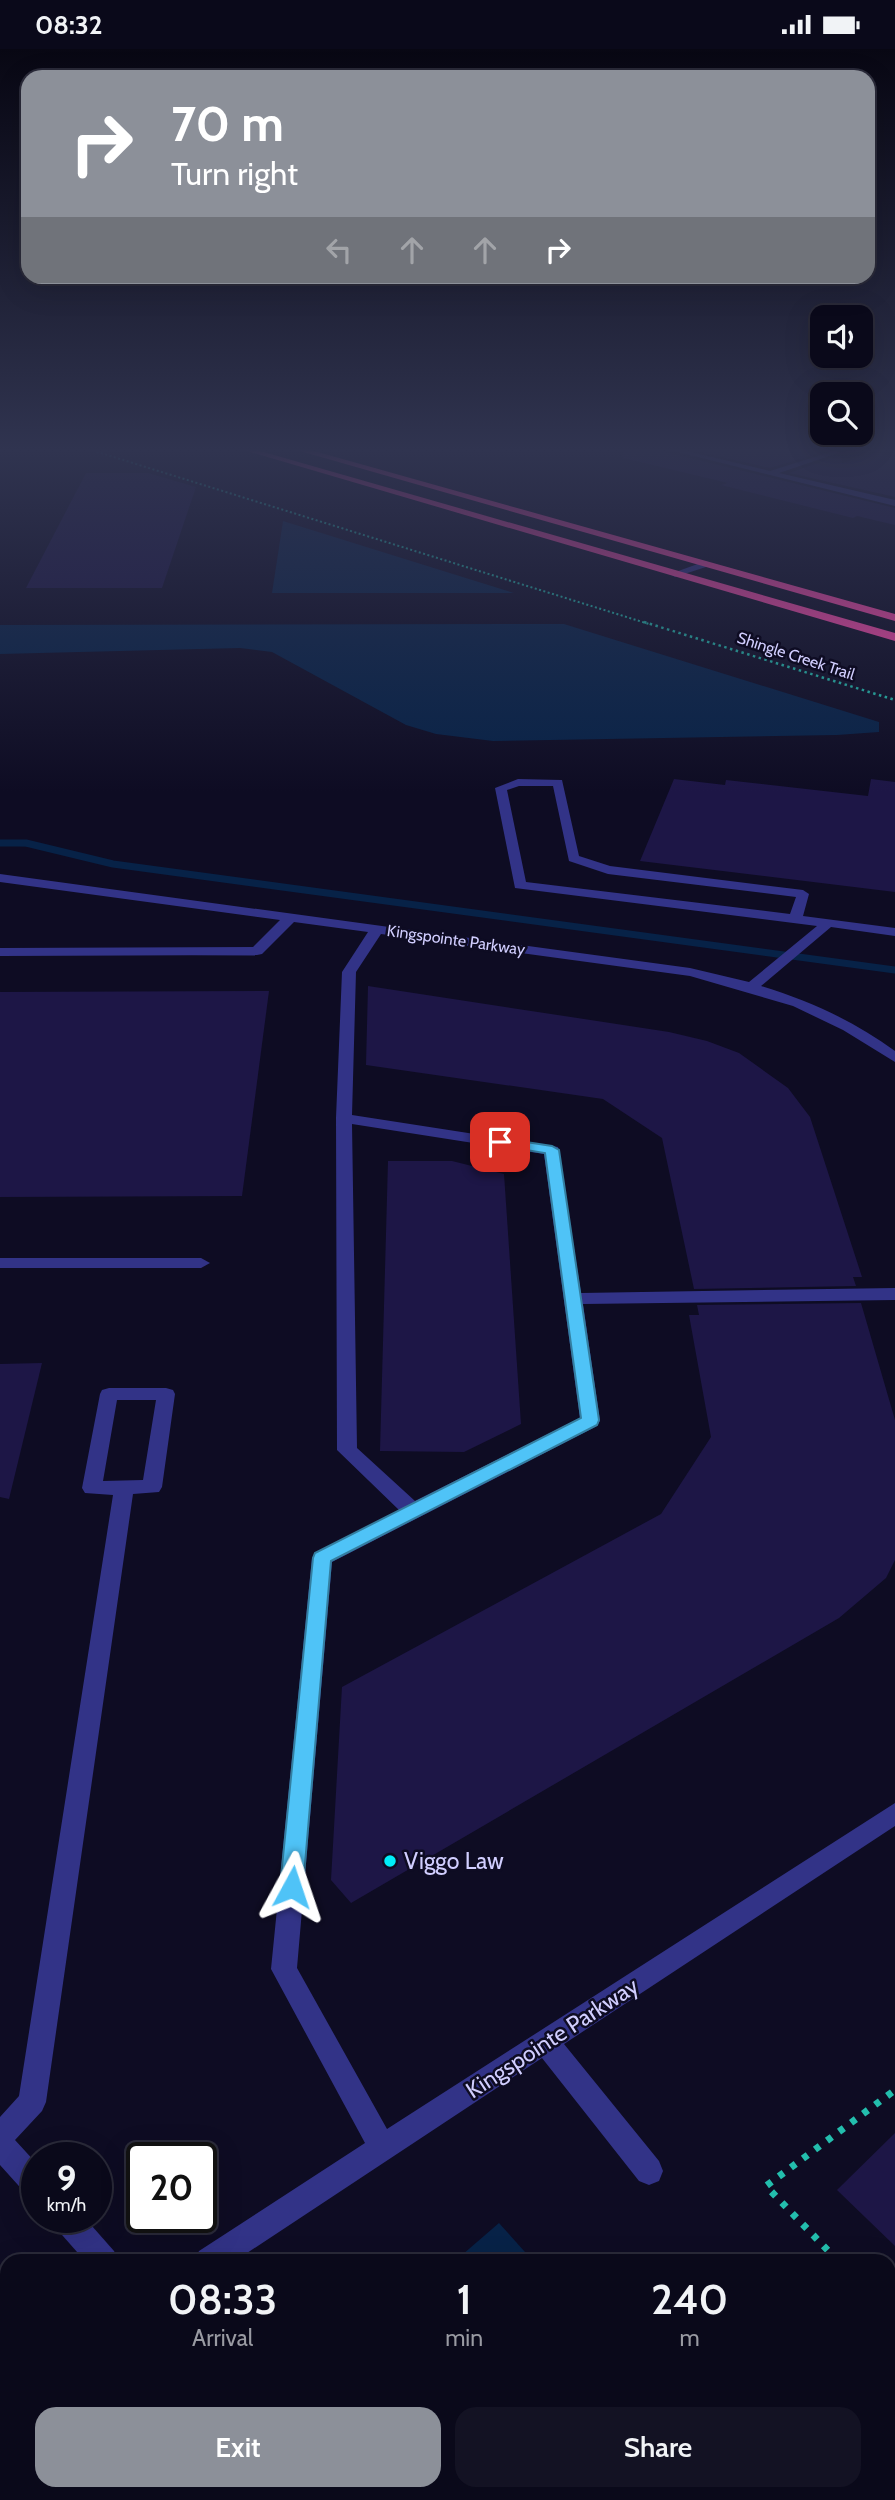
<!DOCTYPE html>
<style>
body{margin:0;font-family:Cabin,sans-serif;background:#131223;color:#f1f3f6;height:100vh;display:flex;flex-direction:column;font-size:26px;white-space:nowrap}
*{box-sizing:border-box;margin:0}
p{font-size:23px;color:#999aa2}
.icon{flex:none;width:38px;height:38px;fill:none;stroke:currentColor;stroke-width:2;stroke-linecap:round;stroke-linejoin:round}
.map{position:relative;flex:1;overflow:hidden}
.sheet{position:absolute;left:0px;top:2205px;width:896px;height:247px;display:flex;flex-direction:column;background:#0a091a;border-radius:21px 21px 0 0;box-shadow:0 7px 28px #0002,0 0 0 2px #2a2a39}
.sheet>*{flex:none}
.top-card{position:absolute;left:21px;top:21px;width:854px;height:214px;border-radius:21px;box-shadow:0 7px 28px #0002,0 0 0 2px #2a2a39;background:#8c9099;color:#fff;overflow:hidden}
.tools{position:absolute;left:810px;top:256px;display:grid;gap:14px}
.tools a{display:grid;place-items:center;width:63px;height:63px;border-radius:14px;background:#0a091a;box-shadow:0 7px 28px #0002,0 0 0 2px #2a2a39;font-size:35px}
.speed{position:absolute;left:21px;top:2093px;display:flex;gap:14px;font-size:35px;font-weight:700;text-align:center}
.speed>*{display:grid;place-content:center;width:91px;height:91px;border-radius:50%;background:#0a091a;box-shadow:0 7px 28px #0002,0 0 0 2px #2a2a39;line-height:1}
.speed small{font-size:18px;font-weight:400}
.speed .limit{border:4px solid #111;border-radius:10px;background:#fff;color:#111}
.pin{position:absolute;display:grid;place-items:center;width:60px;height:60px;color:#fff;margin:-30px;border-radius:14px;box-shadow:0 4px 10px #0006}
.me{position:absolute;width:77px;margin:-38px;rotate:5deg;stroke-linejoin:round;filter:drop-shadow(0 0 5px #0008)}
.turn{display:flex;align-items:center;gap:24px;height:147px;padding:0 35px;font-size:32px}
.turn .icon{width:91px;height:91px;stroke-width:2.5}
.turn b{display:block;font-size:49px;line-height:60px}
.lanes{display:flex;align-items:center;height:66px;padding:0 35px;background:#0003;justify-content:center;gap:35px;direction:ltr}
.lanes .off{opacity:.35}
.eta{display:flex;justify-content:space-evenly;align-items:center;height:119px;text-align:center}
.eta b{font-size:42px;font-weight:600;line-height:49px}
.primary-button{display:flex;gap:14px;margin-top:auto;padding:14px 35px}
.primary-button a{flex:1;height:80px;border-radius:21px;background:#8c9099;color:#fff;font-size:28px;font-weight:600;line-height:80px;text-align:center}
.primary-button a+a{background:#131223;color:#f1f3f6}
.status{display:flex;justify-content:space-between;align-items:center;height:49px;padding:0 35px;background:#0a091a;direction:ltr}
.status svg{height:19px;fill:currentColor}
.map>svg:first-child{display:block}
.water{fill:#072247}
.lines{fill:none;stroke-linecap:round;stroke-linejoin:round}
.stream-far1{stroke:#072247;stroke-width:5}
.stream{stroke:#072247;stroke-width:7}
.building{fill:#1d1646}
.path-far2{stroke:#23bead;stroke-width:2;stroke-dasharray:2 2.5;stroke-linecap:butt}
.path-far1{stroke:#23bead;stroke-width:2.5;stroke-dasharray:2.5 3.5;stroke-linecap:butt}
.path{stroke:#23bead;stroke-width:7;stroke-dasharray:6 9;stroke-linecap:butt}
.minor{fill:#323387;fill-rule:evenodd}
.highway{fill:#ff49a9;fill-rule:evenodd}
.route{fill:#4fc3f7;stroke:#337fa1;stroke-width:2}
.poi-dot{fill:#00edf9;stroke:#0e0c23;stroke-width:2.5}
.labels{text-anchor:middle;dominant-baseline:central;stroke-width:5;stroke-linejoin:round;paint-order:stroke}
.far-street-label{font-size:16px;fill:#d1ceff;stroke:#0e0c23}
.near-poi-label{font-size:23px;fill:#d1ceff;stroke:#0e0c23;text-anchor:start}
.near-street-label{font-size:23px;fill:#d1ceff;stroke:#0e0c23}
</style>
<div class="status"><b>08:32</b><svg viewBox="0 0 49 12"><path d="M0 12V9h3v3zM5 12V6h3v6zM10 12V3h3v9zM15 12V0h3v12zM26 1h20v11H26zM47 4h2v5h-2z"/></svg></div>
<div class="map">
<svg width="895" height="2451" viewBox="0 0 895 2451">
<rect width="100%" height="100%" fill="#0e0c23"/>
<g class="water">
<polygon points="283,472 514,544 272,544"/>
<polygon points="564,575 879,673 879,683 837,686 493,692 436,685 406,676 272,603 240,599 0,605 0,576"/>
<polygon points="499,2174 533,2212 455,2212"/>
<polygon points="607,2445 739,2445 745,2451 612,2451"/>
</g>
<g class="lines">
<polyline class="stream-far1" points="0,794 32,795"/>
<polyline class="stream" points="0,794 26,794 113,815 895,921"/>
</g>
<g class="building">
<polygon points="624,400 663,400 665,403 895,459 895,476 857,467 853,469 721,436 728,434 623,409"/>
<polygon points="687,400 833,400 770,419"/>
<polygon points="876,403 895,408 895,448 789,424 841,406 842,414"/>
<polygon points="86,424 148,424 196,438 162,539 26,539"/>
<polygon points="674,730 725,736 726,731 868,747 871,730 895,733 895,843 640,812"/>
<polygon points="368,937 669,983 707,992 739,1004 788,1039 810,1068 862,1228 853,1228 856,1237 694,1240 662,1089 603,1050 366,1016"/>
<polygon points="269,942 242,1147 0,1148 0,943"/>
<polygon points="388,1112 452,1112 504,1125 521,1375 464,1403 380,1402"/>
<polygon points="861,1254 895,1371 895,1511 886,1529 839,1569 351,1854 331,1831 342,1638 661,1465 711,1388 689,1266 699,1266 697,1256"/>
<polygon points="42,1314 9,1450 0,1448 0,1315"/>
<polygon points="895,2084 895,2197 837,2141"/>
</g>
<g class="lines">
<polyline class="path-far2" points="88,400 649,575"/>
<polyline class="path-far1" points="644,573 895,651"/>
<g class="path">
<polyline points="838,2212 766,2137 895,2041"/>
<polyline points="889,2265 895,2271"/>
</g>
<g class="minor">
<polygon points="666,400 678,400 770,422 840,400 850,400 779,424 895,451 895,457"/>
<polygon points="706,512 711,515 709,517 675,528 670,525"/>
<path d="M518,730L562,731L579,807L610,817L803,841L809,845L803,867L895,879V887L831,878L761,937C810,952 854,972 895,1002V1013L843,981L793,957L690,927L381,885L356,923L352,1066L558,1098L581,1244L895,1239V1251L583,1255L600,1372L597,1377L332,1513L297,1919L387,2080L895,1754V1777L564,1995L659,2112L663,2122L659,2132L649,2136L639,2132L542,2009L235,2212H194L199,2202L365,2094L271,1920L312,1509L315,1504L399,1461L337,1401L336,1069L342,923L368,883L294,873L262,905L257,906L0,907V899L253,898L280,871L0,833V825L690,919L749,933L817,877L515,839L495,739ZM519,737H553L569,812L608,825L796,848L790,865L526,833L507,741ZM352,1075L544,1105L580,1369L415,1452L357,1399Z"/>
<polygon points="0,1209 201,1209 210,1214 201,1219 0,1219"/>
<path d="M109,1339H166L173,1341L175,1345L162,1438L159,1443L133,1445L46,2053L42,2062L15,2091L37,2115V2150L27,2146L0,2116V2068L19,2047L113,1446L85,1444L82,1439L100,1345L102,1341ZM117,1351H156L143,1431L103,1432Z"/>
<polygon points="51,2168 84,2168 114,2202 119,2212 85,2212 55,2178"/>
<polygon points="7,2346 7,2380 0,2383 0,2348"/>
</g>
<g class="highway">
<polygon points="240,400 253,400 895,584 895,592"/>
<polygon points="293,400 307,400 895,565 895,572"/>
</g>
</g>
<linearGradient id="sky" x2="0" y2="1"><stop stop-color="#080713"/><stop offset="0.54" stop-color="#303450"/><stop offset="1" stop-color="#303450" stop-opacity="0"/></linearGradient>
<rect width="895" height="743" fill="url(#sky)"/>
<polygon class="route" points="500,1089 552,1097 559,1101 599,1371 597,1376 331,1512 303,1838 300,1845 292,1847 284,1845 280,1838 313,1509 315,1504 581,1369 545,1104 495,1096 493,1093 495,1090"/>
<circle class="poi-dot" cx="390" cy="1812" r="7"/>
<g class="labels">
<g class="far-street-label">
<text transform="translate(796 607) rotate(18)">Shingle Creek Trail</text>
<text transform="translate(456 891) rotate(8)">Kingspointe Parkway</text>
</g>
<g class="near-poi-label">
<text x="404" y="1812">Viggo Law</text>
</g>
<g class="near-street-label">
<text transform="translate(552 1989) rotate(-33)">Kingspointe Parkway</text>
</g>
</g>
</svg>
<div class="tools">
<a><svg class="icon" aria-label="sound" viewBox="0 0 24 24"><path d="M4 9h4l5-4v14l-5-4H4zM17 9q2 3 0 6"/></svg></a>
<a><svg class="icon" aria-label="search" viewBox="0 0 24 24"><circle cx="10" cy="10" r="6"/><path d="M15 15l6 6"/></svg></a>
</div>
<div class="speed"><div>9<small>km/h</small></div><div class="limit">20</div></div>
<div class="pin" style="left:500px;top:1093px;background:#d93025"><svg class="icon" aria-label="arrive" viewBox="0 0 24 24"><path d="M6 21V4h12l-3 4 3 4H6"/></svg></div>
<svg class="me" style="left:292px;top:1838px" viewBox="-20 -20 40 40"><path d="M0-17L14 15 0 8-14 15z" fill="#4fc3f7" stroke="#fff" stroke-width="4"/></svg>
<div class="top-card">
<div class="turn"><svg class="icon" aria-label="right" viewBox="0 0 24 24"><path d="M7 20v-9h11M14 6l5 5-5 5"/></svg><div><b>70 m</b>Turn right</div></div>
<div class="lanes"><svg class="icon off" aria-label="left" viewBox="0 0 24 24"><path d="M17 20v-9H6M10 6l-5 5 5 5"/></svg><svg class="icon off" aria-label="ahead" viewBox="0 0 24 24"><path d="M12 20V5M6 11l6-6 6 6"/></svg><svg class="icon off" aria-label="ahead" viewBox="0 0 24 24"><path d="M12 20V5M6 11l6-6 6 6"/></svg><svg class="icon" aria-label="right" viewBox="0 0 24 24"><path d="M7 20v-9h11M14 6l5 5-5 5"/></svg></div>
</div>
<section class="sheet">
<div class="eta">
<div><b>08:33</b><p>Arrival</p></div>
<div><b>1</b><p>min</p></div>
<div><b>240</b><p>m</p></div>
</div>
<div class="primary-button"><a>Exit</a><a>Share</a></div>
</section>
</div>
